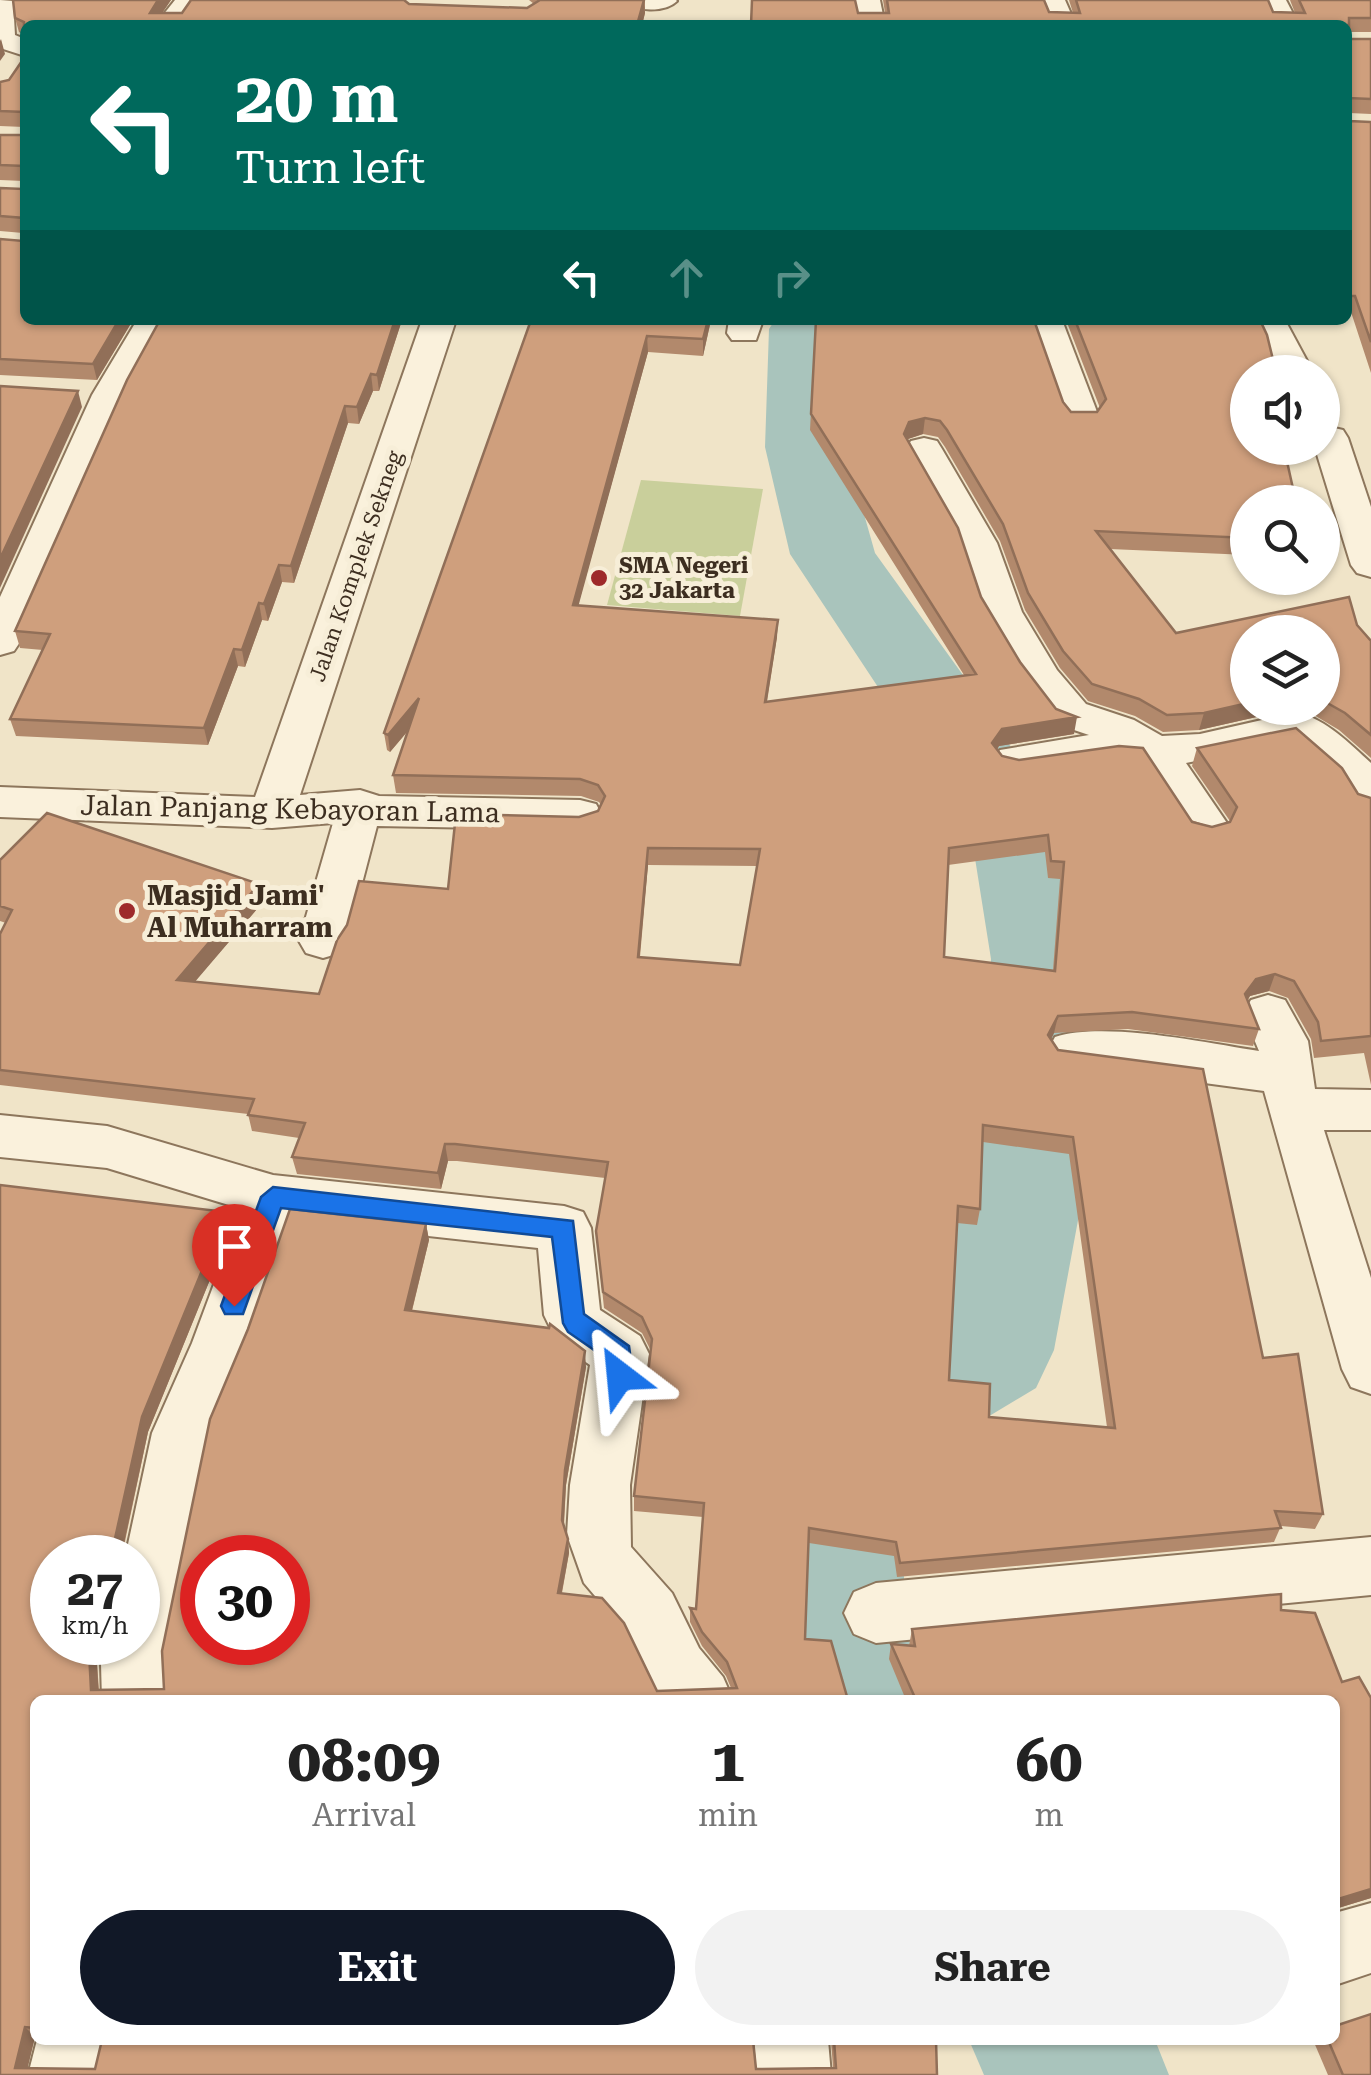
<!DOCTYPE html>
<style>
body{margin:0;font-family:"Roboto Serif",serif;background:#f2f2f2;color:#222;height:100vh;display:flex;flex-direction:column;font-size:38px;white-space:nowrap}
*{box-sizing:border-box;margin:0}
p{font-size:32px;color:#767676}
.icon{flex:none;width:55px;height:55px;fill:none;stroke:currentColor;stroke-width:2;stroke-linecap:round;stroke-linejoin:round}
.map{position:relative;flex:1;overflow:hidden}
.drawer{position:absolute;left:30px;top:1695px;width:1310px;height:350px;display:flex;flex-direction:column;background:#fff;border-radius:15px;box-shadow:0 2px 8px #0004}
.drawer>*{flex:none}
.hud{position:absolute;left:20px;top:20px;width:1332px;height:305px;border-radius:15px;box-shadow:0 2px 8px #0004;background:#00695c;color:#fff;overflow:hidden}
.fabs{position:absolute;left:1230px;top:355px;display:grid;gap:20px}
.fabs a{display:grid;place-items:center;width:110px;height:110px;border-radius:50%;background:#fff;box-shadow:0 2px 8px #0004;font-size:50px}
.speed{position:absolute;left:30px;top:1535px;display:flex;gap:20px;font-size:50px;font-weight:700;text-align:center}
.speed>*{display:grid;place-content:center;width:130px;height:130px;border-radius:50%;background:#fff;box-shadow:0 2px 8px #0004;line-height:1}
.speed small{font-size:25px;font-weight:400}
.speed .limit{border:15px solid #d22;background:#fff;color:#111}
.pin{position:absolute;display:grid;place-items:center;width:85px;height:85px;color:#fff;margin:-102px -42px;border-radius:50% 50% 50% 0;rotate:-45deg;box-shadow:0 0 10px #0007}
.pin .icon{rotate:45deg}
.me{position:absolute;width:110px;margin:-55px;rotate:331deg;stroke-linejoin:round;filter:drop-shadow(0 0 8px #0008)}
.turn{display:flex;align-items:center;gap:35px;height:210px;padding:0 50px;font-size:45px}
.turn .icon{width:130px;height:130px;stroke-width:2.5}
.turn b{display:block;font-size:70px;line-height:85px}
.lanes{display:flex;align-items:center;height:95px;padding:0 50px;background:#0003;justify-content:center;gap:50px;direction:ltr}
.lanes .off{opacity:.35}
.eta{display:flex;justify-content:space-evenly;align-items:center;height:170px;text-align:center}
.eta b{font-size:60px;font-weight:700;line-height:70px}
.action{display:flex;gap:20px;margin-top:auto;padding:20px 50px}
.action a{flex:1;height:115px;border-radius:60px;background:#111827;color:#fff;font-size:40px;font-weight:700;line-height:115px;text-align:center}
.action a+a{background:#f2f2f2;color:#222}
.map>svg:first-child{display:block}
.green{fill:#c9cf9b}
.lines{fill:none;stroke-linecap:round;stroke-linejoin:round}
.river{fill:#a9c4bc;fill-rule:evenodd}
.street-casing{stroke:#8d765c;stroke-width:4}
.street{fill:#faf1dc;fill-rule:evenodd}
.wall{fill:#b2896c;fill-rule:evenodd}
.shaded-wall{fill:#916f58}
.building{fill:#cf9f7d;stroke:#916f58;stroke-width:2.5;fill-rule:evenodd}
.route{fill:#1a73e8;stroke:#114b97;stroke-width:2.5}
.poi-dot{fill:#9e2a2b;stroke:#f7eed8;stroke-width:4}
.labels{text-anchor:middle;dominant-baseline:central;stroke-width:10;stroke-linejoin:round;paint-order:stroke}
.far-poi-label{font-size:22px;font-weight:bold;fill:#3d2e20;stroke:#f7eed8;text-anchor:start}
.far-street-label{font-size:22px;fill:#3d2e20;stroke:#f7eed8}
.street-label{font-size:28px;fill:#3d2e20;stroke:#f7eed8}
.poi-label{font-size:28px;font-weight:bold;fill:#3d2e20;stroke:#f7eed8;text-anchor:start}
</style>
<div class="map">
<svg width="1371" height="2075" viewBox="0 0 1371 2075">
<rect width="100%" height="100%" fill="#f0e4c8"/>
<polygon class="green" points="641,480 763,489 740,616 607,605"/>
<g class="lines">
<g class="river">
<path d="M775,320H854L843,335L845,447L875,553L991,714L1074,852L1097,959L1096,1123L1054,1350L1036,1388L956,1436L933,1457L914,1487L904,1544V1600L910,1644L929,1700H785C779,1678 770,1656 767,1633C756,1552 783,1431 844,1373C870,1349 904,1333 936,1317L982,1123L991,959L974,852L913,740L790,554L765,447L769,329Z"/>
<polygon points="969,2040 1155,2040 1169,2075 984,2075"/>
</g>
<defs>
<g id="street">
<polygon points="0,0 13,1 15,35 25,39 25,56 0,48"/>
<polygon points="175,0 202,0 182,25 155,25"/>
<path d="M623,0H676L677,1C665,13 634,12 623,0Z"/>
<polygon points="854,0 880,0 885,25 859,25"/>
<polygon points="1039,0 1065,0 1076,25 1050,25"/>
<polygon points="1260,0 1286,0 1299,25 1273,25"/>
<polygon points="137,320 171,320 128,395 20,642 14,651 0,655 0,597 92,395"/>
<polygon points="422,320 456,320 300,795 360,790 379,796 580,800 596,804 602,815 596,826 580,830 377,826 347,941 340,953 323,958 306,953 299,941 333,823 272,828 0,817 0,787 255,797"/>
<polygon points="729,320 763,320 756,340 732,340 727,333"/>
<polygon points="1028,320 1062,320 1099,417 1094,425 1068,425 1063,417"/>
<polygon points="1251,320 1285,320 1313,372 1279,372"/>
<polygon points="1330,427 1343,430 1348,438 1371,507 1371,577 1357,573 1351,565 1315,448 1322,448 1322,429"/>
<path d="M924,438L937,441L942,449L997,543L1022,612L1057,670L1086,704L1134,720L1162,736L1200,734L1297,712C1328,721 1348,742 1371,763V813L1355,809L1339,783L1292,741L1186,763L1229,826L1222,837L1206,841L1190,837L1141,762L1115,759L1015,774L1000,770L993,760L1000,750L1089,735L1056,724L1020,677L982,612L959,543L906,449L911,441Z"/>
<path d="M1268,995L1285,1000L1308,1041L1315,1089L1371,1090V1130H1324L1371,1278V1394L1351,1387L1342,1369L1264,1091L1055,1063L1048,1050L1055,1037C1105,1021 1206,1043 1259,1051L1243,1013L1251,1000Z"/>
<polygon points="0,1115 107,1126 273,1175 564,1206 583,1212 591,1228 600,1310 640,1336 649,1354 630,1485 631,1547 672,1593 699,1648 723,1677 733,1700 657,1700 628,1635 584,1583 567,1535 570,1485 590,1365 557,1342 544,1315 538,1248 292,1221 250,1343 212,1433 165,1664 168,1700 102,1700 101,1664 106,1642 138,1642 138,1558 125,1558 152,1433 192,1343 242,1209 107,1168 0,1157"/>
<polygon points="1371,1537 1371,1595 876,1643 854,1634 844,1613 854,1592 876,1583"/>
<polygon points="1371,1903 1371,1973 1335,1985 1335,1913"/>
<polygon points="37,2040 111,2040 102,2075 28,2075"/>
<polygon points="754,2040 828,2040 831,2075 757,2075"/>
</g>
</defs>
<use href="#street" class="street-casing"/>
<use href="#street" class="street"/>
</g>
<g class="wall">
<polygon points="13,0 171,0 162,13 409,4 527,8 534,4 529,0 645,0 645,13 642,25 25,25 133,320 97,380 0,375 0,239 23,241 23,233 0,231 0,188 23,189 24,181 0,180 0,135 24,135 24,127 0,126 0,82 9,80 24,58 24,35 19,32 15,18"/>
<polygon points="752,0 858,13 885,13 883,0 1044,0 1049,12 1073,13 1069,0 1268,0 1273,12 1295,13 1290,0 1371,0 1371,32 1349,32 1349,39 1371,39 1371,114 1349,113 1349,121 1371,122 1371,373 1351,312 1348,312 1348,25 750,25"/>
<polygon points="402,320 379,391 373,391 359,424 348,423 294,583 282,582 268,621 262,620 245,667 238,666 208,745 16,736 10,719 43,650 20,648 15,631"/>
<path d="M531,320H711L703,356L648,352L578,605L777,637L767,702L964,675L810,430L816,320L1063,402L1071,412H1097L1100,408L1066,320H1260L1248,448H1289L1286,459L1248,502V555L1110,549L1176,633L1357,625L1371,641V758L1339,730L1309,712L1296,708L1199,730L1163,732L1135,716L1088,701L1060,668L1025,610L1000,541L945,447L938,437L923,434L908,439L981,597L1020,662L1074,734L999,746L997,750L1002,756L1212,827L1230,821L1192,766L1197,748L1371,798V1085L1364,1053L1314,1058L1311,1039L1288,998L1269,991L1250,996L1248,1000L1259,1029L1253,1046L1128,1029L1054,1033L1051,1039L1263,1358L1323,1514L1315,1529L1281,1526L1274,1542L897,1577L894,1556L809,1543L805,1639L848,1700H35V2037L27,2068H833L831,2040H936L937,2075H0V1185L226,1212L231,1228L148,1432L124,1546L52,1558L97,1664L99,1690L164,1689L426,1224L429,1240L412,1311L586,1367L566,1485L564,1526L568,1539L569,1553L562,1593L657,1691L731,1688L726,1676L702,1646L690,1622V1608L696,1609L703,1517L634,1511V1496L651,1351L642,1333L604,1308L596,1231L605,1178L457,1161H448L441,1189L297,1174L292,1157L299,1138L252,1131L248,1114L0,1085V934L6,923L0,921V860L259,884L263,902L195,981L319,994L448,889L579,817L598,811L601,805L599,802L581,796L396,793L393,775L408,731L390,752L387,750L384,733ZM1322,632V708H1248ZM1045,852L1048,878L1060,879L1053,970L944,957L948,865ZM648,865L757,866L740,965L640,957ZM983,1142L1069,1154L1107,1427L989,1417L949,1380L957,1223L977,1225L980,1209Z"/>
<polygon points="1281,1594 1281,1610 1315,1613 1342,1682 1359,1677 1371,1698 1371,1898 1335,1909 1335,1700 906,1700 889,1659 891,1644 909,1646 912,1629"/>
<polygon points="1313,2040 1335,2040 1371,2075 1328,2075"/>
</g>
<g class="shaded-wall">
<polygon points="158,0 171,0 154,25 150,13"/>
<polygon points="644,0 645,13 642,25 637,25"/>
<polygon points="1,39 5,54 0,61 0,41"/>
<polygon points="119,320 133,320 97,380 93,364"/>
<polygon points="395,320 402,320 379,391 377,375"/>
<polygon points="708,320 711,320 703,356 703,339"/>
<polygon points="647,336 648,352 574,622 573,605"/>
<polygon points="371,374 373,391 359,424 357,407"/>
<polygon points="78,391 82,407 0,588 0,559"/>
<polygon points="345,406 348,423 294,583 291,566"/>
<polygon points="925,418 923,434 908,439 904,434 909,422"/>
<polygon points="279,565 282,582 268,621 264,604"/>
<polygon points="259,603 262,620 245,667 242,650"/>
<polygon points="778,620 777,637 764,719 765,702"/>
<polygon points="234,649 238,666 208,745 204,728"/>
<polygon points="419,698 421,715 390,752 388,735"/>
<polygon points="1248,703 1248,708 1296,708 1199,730 1204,713"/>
<polygon points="1077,717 1074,734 999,746 989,760 992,743 1002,729"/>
<polygon points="648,848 648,865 638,974 638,957"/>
<polygon points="259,884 263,902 182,997 177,980"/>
<polygon points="1275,974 1269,991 1250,996 1240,1011 1245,994 1256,979"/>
<polygon points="1058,1016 1054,1033 1045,1052 1048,1035"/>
<polygon points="445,1144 448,1161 441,1189 438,1173"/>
<polygon points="226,1212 231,1228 148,1432 121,1557 114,1543 142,1417"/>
<polygon points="426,1224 429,1240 408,1326 405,1310"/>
<polygon points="585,1351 586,1367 566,1485 563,1535 562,1520 565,1470"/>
<polygon points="568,1539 569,1553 559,1607 558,1593"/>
<polygon points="91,1642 102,1642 97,1664 99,1700 91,1690 89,1651"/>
<polygon points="1371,1889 1371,1898 1335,1909 1335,1900"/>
<polygon points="25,2027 35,2037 26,2075 15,2068"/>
</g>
<g class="building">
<polygon points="13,0 158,0 150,13 182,13 191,0 404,0 409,4 527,8 540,0 644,0 637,25 25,25 25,320 119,320 93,364 0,359 0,239 23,241 24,218 0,216 0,188 23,189 24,166 0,165 0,135 24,135 24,112 0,111 0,82 9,80 24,58 24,22 15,18"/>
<polygon points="752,0 855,0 858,13 889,13 887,0 1044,0 1049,12 1080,13 1076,0 1268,0 1273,12 1305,13 1299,0 1371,0 1371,18 1349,18 1349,39 1371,39 1371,99 1349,98 1349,121 1371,122 1371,342 1355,296 1348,296 1348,25 751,25"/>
<polygon points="160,320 395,320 377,375 371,374 357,407 345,406 291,566 279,565 264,604 259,603 242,650 234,649 204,728 10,719 50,634 15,631 127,380"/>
<path d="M531,320H708L703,339L647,336L573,605L778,620L765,702L976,674L811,414L816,320H1034L1063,402L1071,412H1097L1106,399L1075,320H1260L1267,335L1276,372H1248V448H1284L1296,502H1248V538L1096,531L1176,633L1349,597L1357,625L1371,641V735L1345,713L1322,700V632H1248V703L1204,713L1167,715L1139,699L1092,684L1063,651L1028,593L1003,524L947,430L940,421L925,418L909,422L904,434L958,528L981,597L1020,662L1056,709L1077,717L1002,729L992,743L1002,756L1019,760L1119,746L1143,748L1192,822L1212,827L1230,822L1237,807L1197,748L1296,728L1342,768L1358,794L1371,798V1037V1036L1321,1041L1318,1022L1294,981L1275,974L1256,979L1245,994L1259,1029L1132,1012L1058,1016L1048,1035L1058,1050L1203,1069L1263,1358L1298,1354L1323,1514L1275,1511L1281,1528L900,1563L896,1542L809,1528L805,1639L831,1641L848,1700H35V2028L25,2027L15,2068L95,2069L102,2040H753L756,2069L836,2068L834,2040H936L937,2075H0V1185L226,1212L142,1417L114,1543L127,1547V1558H52V1642H91L89,1651L91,1690L164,1689L162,1651L210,1419L248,1329L290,1209L426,1224L405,1310L549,1328L550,1324L585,1351L565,1470L562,1520L568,1539L558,1593L602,1598L624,1623L657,1691L737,1688L727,1662L702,1632L690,1608L696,1609L704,1503L634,1496L652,1339L642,1317L603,1292L596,1231L608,1162L455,1144H445L438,1173L292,1157L305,1123L248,1115L254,1099L0,1070V934L12,910L0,906V860L47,813L259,884L177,980L319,994L337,940L347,925L359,881L448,889L456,814L579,817L598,811L605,796L598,785L580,779L393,775L419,698L388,735L384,733ZM1048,835L1051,861L1064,862L1055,971L944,957L949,848ZM648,848L760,849L740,965L638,957ZM983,1125L1073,1137L1115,1428L989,1417L990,1384L949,1380L958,1206L980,1209ZM202,1558H288V1642H202Z"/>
<polygon points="0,386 78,391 0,559"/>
<polygon points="1281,1594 1281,1610 1315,1613 1342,1682 1359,1677 1371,1698 1371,1889 1335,1900 1335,1700 916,1700 891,1644 915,1646 912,1629"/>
<polygon points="1371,2014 1371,2075 1343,2075 1328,2040 1335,2040 1335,2026"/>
</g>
<polygon class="route" points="273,1187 573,1221 584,1314 629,1346 633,1376 629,1384 611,1384 607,1359 568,1332 563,1323 552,1237 281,1208 243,1314 225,1314 221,1306 261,1197"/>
<g class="poi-dot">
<circle cx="599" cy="578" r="10"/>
<circle cx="127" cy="911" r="10"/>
</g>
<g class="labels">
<g class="far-poi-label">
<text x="619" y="565">SMA Negeri<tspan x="619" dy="25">32 Jakarta</tspan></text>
</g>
<g class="far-street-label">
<text transform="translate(356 566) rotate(-71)">Jalan Komplek Sekneg</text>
</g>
<g class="street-label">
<text transform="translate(290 809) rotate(1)">Jalan Panjang Kebayoran Lama</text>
</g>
<g class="poi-label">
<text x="147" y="895">Masjid Jami'<tspan x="147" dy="32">Al Muharram</tspan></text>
</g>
</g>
</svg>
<div class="fabs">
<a><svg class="icon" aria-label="sound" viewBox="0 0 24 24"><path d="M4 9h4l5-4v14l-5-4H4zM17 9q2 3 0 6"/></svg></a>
<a><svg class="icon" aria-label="search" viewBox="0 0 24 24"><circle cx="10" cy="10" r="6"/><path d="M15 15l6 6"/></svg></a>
<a><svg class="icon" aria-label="layers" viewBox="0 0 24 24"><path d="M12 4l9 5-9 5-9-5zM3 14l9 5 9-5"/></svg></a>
</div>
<div class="speed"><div>27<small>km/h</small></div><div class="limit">30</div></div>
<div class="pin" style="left:234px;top:1306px;background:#d93025"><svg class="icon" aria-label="arrive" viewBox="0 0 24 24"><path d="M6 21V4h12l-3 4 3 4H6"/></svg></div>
<svg class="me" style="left:620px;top:1376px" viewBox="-20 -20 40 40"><path d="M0-17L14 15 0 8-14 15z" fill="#1a73e8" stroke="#fff" stroke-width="4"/></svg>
<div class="hud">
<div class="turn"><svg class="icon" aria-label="left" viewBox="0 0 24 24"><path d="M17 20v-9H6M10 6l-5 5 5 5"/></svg><div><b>20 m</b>Turn left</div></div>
<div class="lanes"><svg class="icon" aria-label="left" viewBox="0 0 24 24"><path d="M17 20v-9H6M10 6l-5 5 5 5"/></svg><svg class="icon off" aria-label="ahead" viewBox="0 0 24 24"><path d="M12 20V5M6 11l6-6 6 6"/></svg><svg class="icon off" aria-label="right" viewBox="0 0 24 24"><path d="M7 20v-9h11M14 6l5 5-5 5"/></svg></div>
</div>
<section class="drawer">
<div class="eta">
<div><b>08:09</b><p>Arrival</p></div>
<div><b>1</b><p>min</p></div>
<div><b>60</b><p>m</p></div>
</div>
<div class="action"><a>Exit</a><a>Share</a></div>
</section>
</div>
